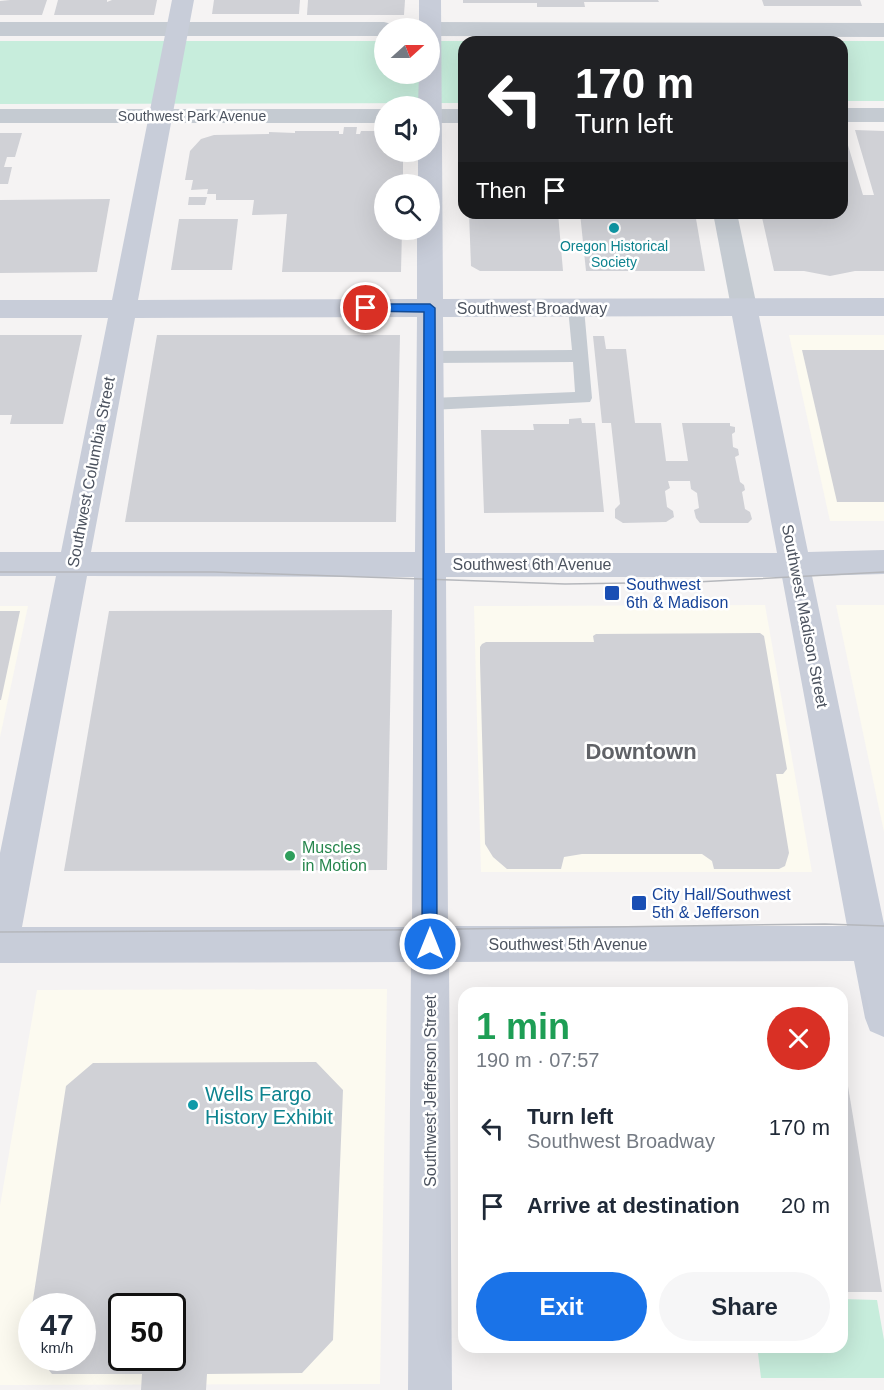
<!DOCTYPE html>
<meta charset="utf-8">
<style>
body{margin:0;font-family:Arial,sans-serif;background:#f6f6f7;color:#1f2937;height:100vh;display:flex;flex-direction:column;font-size:22px;white-space:nowrap}
*{box-sizing:border-box;margin:0}
p{font-size:20px;color:#747a83}
.icon{flex:none;width:33px;height:33px;fill:none;stroke:currentColor;stroke-width:2;stroke-linecap:round;stroke-linejoin:round}
.map{position:relative;flex:1;overflow:hidden}
.panel{position:absolute;left:458px;top:987px;width:390px;height:366px;display:flex;flex-direction:column;background:#fff;border-radius:18px;box-shadow:0 6px 24px #0002}
.panel>*{flex:none}
.banner{position:absolute;left:458px;top:36px;width:390px;height:183px;border-radius:18px;box-shadow:0 6px 24px #0002;background:#202124;color:#fff;overflow:hidden}
.needle{width:39px;rotate:69deg}
.buttons{position:absolute;left:374px;top:18px;display:grid;gap:12px}
.buttons a{display:grid;place-items:center;width:66px;height:66px;border-radius:50%;background:#fff;box-shadow:0 6px 24px #0002;font-size:30px}
.speed{position:absolute;left:18px;top:1293px;display:flex;gap:12px;font-size:30px;font-weight:700;text-align:center}
.speed>*{display:grid;place-content:center;width:78px;height:78px;border-radius:50%;background:#fff;box-shadow:0 6px 24px #0002;line-height:1}
.speed small{font-size:15px;font-weight:400}
.speed .limit{border:3px solid #111;border-radius:9px;background:#fff;color:#111}
.pin{position:absolute;display:grid;place-items:center;width:51px;height:51px;color:#fff;margin:-26px;border:3px solid #fff;border-radius:50%;box-shadow:0 2px 6px #0007}
.me{position:absolute;width:66px;margin:-33px;rotate:0deg;stroke-linejoin:round;filter:drop-shadow(0 0 4px #0008)}
.turn{display:flex;align-items:center;gap:21px;height:126px;padding:0 18px;font-size:27px}
.turn .icon{width:78px;height:78px;stroke-width:2.5}
.turn b{display:block;font-size:42px;line-height:51px}
.then{display:flex;align-items:center;height:57px;padding:0 18px;background:#0003;gap:12px;font-size:22px}
.round{display:grid;place-items:center;flex:none;width:63px;height:63px;border-radius:32px;background:#f6f6f7}
.summary{display:flex;align-items:center;justify-content:space-between;height:102px;padding:0 18px}
h1{font-size:36px;font-weight:700;line-height:45px;color:#1e9e55}
.primary-button{display:flex;gap:12px;margin-top:auto;padding:12px 18px}
.primary-button a{flex:1;height:69px;border-radius:36px;background:#1a73e8;color:#fff;font-size:24px;font-weight:700;line-height:69px;text-align:center}
.primary-button a+a{background:#f6f6f7;color:#1f2937}
ul{padding:0;list-style:none}
li{display:flex;align-items:center;gap:18px;height:78px;padding:0 18px}
li div{flex:1}
li b{display:block;font-size:22px}
li em{font-style:normal}
.map>svg:first-child{display:block}
.commercial{fill:#fcfaf0;fill-rule:evenodd}
.green{fill:#c7eddc}
.building{fill:#d0d1d6;fill-rule:evenodd}
.lines{fill:none;stroke-linecap:round;stroke-linejoin:round}
.lane{fill:#c5cbd2;fill-rule:evenodd}
.street{fill:#c5cbd2;fill-rule:evenodd}
.secondary{fill:#c8cdd9;fill-rule:evenodd}
.tram{stroke:#b5b7bc;stroke-width:1.5}
.route{fill:#1a73e8;stroke:#114b97;stroke-width:1.5}
.culture-dot{fill:#0f9aa8;stroke:#fff;stroke-width:2}
.transit-dot{fill:#1a4fb4;stroke:#fff;stroke-width:2}
.leisure-dot{fill:#2e9e5b;stroke:#fff;stroke-width:2}
.labels{text-anchor:middle;dominant-baseline:central;stroke-width:5;stroke-linejoin:round;paint-order:stroke}
.far-street-label{font-size:14px;fill:#4c535f;stroke:#fff}
.far-culture-label{font-size:14px;fill:#0d838f;stroke:#fff}
.street-label{font-size:16px;fill:#4c535f;stroke:#fff}
.transit-label{font-size:16px;fill:#164399;stroke:#fff;text-anchor:start}
.leisure-label{font-size:16px;fill:#27864d;stroke:#fff;text-anchor:start}
.near-culture-label{font-size:20px;fill:#0d838f;stroke:#fff;text-anchor:start}
.district-label{font-size:22px;font-weight:bold;fill:#606267;stroke:#fff}
</style>
<div class="map">
<svg width="884" height="1390" viewBox="0 0 884 1390">
<rect width="100%" height="100%" fill="#f5f3f3"/>
<g class="commercial">
<polygon points="789,335 884,335 884,521 830,521"/>
<polygon points="765,605 812,872 481,872 474,606"/>
<polygon points="836,605 884,605 884,832"/>
<polygon points="0,606 28,606 0,737"/>
<path d="M387,989L380,1384L0,1385V1206L37,990ZM32,1306H82V1358H32ZM122,1306H172V1358H122Z"/>
</g>
<g class="green">
<polygon points="0,41 384,41 384,74 429,74 429,41 884,41 884,101 842,101 842,42 464,42 463,103 0,104"/>
<polygon points="842,1299 877,1300 884,1340 884,1378 761,1378 758,1353 766,1347 842,1347"/>
</g>
<g class="building">
<polygon points="10,0 47,0 42,15 0,15 0,1"/>
<polygon points="58,0 107,0 107,2 112,0 157,0 154,15 54,15"/>
<polygon points="214,0 300,0 299,14 212,14"/>
<polygon points="308,0 405,0 404,15 307,15"/>
<polygon points="463,0 658,0 659,2 584,2 585,7 537,7 537,3 463,3"/>
<polygon points="762,0 860,0 862,6 764,6"/>
<polygon points="344,127 357,127 356,134 360,134 361,131 384,131 384,152 403,152 403,184 384,184 384,230 402,230 401,272 282,272 287,214 252,215 254,200 216,200 216,194 207,194 208,189 191,190 193,180 185,180 190,151 201,139 214,135 269,134 269,132 295,133 295,131 339,131 339,134 343,134"/>
<polygon points="842,130 844,132 863,195 874,195 855,130 884,131 884,271 855,271 830,276 804,271 774,271 761,213 842,213"/>
<polygon points="0,133 22,133 15,157 7,157 4,167 12,167 8,184 0,184"/>
<polygon points="189,197 207,197 205,205 188,205"/>
<polygon points="110,199 97,272 0,273 0,200"/>
<polygon points="469,213 558,213 563,271 480,271 471,266"/>
<polygon points="580,213 695,213 705,271 586,271"/>
<polygon points="179,219 238,219 232,270 171,270"/>
<polygon points="0,335 82,335 63,424 10,424 12,415 0,415"/>
<polygon points="157,335 400,335 396,522 125,522"/>
<polygon points="593,336 604,336 606,349 626,349 635,423 661,423 666,461 688,461 682,423 730,423 730,426 735,427 735,432 732,434 733,447 738,449 739,455 735,457 740,482 744,485 745,490 742,492 745,509 750,512 752,519 748,523 700,523 696,518 694,510 699,508 697,493 691,489 690,481 668,481 670,488 665,491 667,507 673,511 674,517 666,522 623,523 615,518 615,509 620,504 611,423 602,423"/>
<polygon points="802,350 884,350 884,502 837,502"/>
<polygon points="581,418 582,423 595,423 604,512 484,513 481,430 534,430 533,424 569,424 569,419"/>
<polygon points="392,610 387,870 64,871 109,611"/>
<polygon points="0,611 20,611 1,700 0,700"/>
<polygon points="760,633 764,636 787,769 783,774 776,774 789,853 785,866 779,869 714,869 712,861 702,854 582,854 564,857 561,869 507,869 493,857 485,844 480,662 480,647 482,644 486,642 594,642 593,636 596,634"/>
<polygon points="842,1056 843,1056 882,1292 842,1292"/>
<path d="M316,1062L343,1090L333,1340L302,1373L207,1374L206,1390H141L142,1374H52L39,1358H82V1306H32L66,1086L93,1063ZM122,1306H172V1358H122Z"/>
<polygon points="30,1318 32,1318 32,1347 27,1341"/>
</g>
<g class="lines">
<polygon class="lane" points="576,303 582,304 584,308 592,398 590,402 431,410 425,408 423,404 425,400 431,398 575,392 573,362 430,363 424,361 422,357 424,353 430,351 572,350 568,308 570,304"/>
<g class="street">
<polygon points="0,22 384,22 392,24 395,28 384,28 384,36 0,36"/>
<polygon points="429,22 884,23 884,37 429,36 429,28 418,28 421,24"/>
<rect x="842" y="108" width="42" height="14"/>
<rect x="0" y="109" width="384" height="14"/>
<rect x="429" y="109" width="35" height="14"/>
<polygon points="713,213 737,213 757,307 753,313 744,316 735,313 731,307"/>
</g>
<path class="secondary" d="M172,0H194L138,300L417,299V230H429V184H418V152H429V106H418L419,74H429V28H419V0H441L443,299L884,298V316H759L808,552L884,550V574L812,576L884,924V1037L870,1031L865,1018L854,961L449,962L452,1390H408L411,962L0,963V853L56,576H0V552H61L108,318H0V300H112ZM732,316L777,553H445L443,317ZM417,317L415,552H91L135,318ZM87,576L414,577L412,927H22ZM446,577H782L847,926H448Z"/>
<g class="tram">
<polyline points="0,572 214,572 565,584 696,582 884,572"/>
<polyline points="0,932 392,930 825,924 884,926"/>
</g>
</g>
<polygon class="route" points="366,304 430,304 435,308 437,944 435,949 430,952 424,949 422,944 424,312 362,311 360,308"/>
<g class="culture-dot">
<circle cx="614" cy="228" r="6"/>
<circle cx="193" cy="1105" r="6"/>
</g>
<g class="transit-dot">
<rect x="604" y="585" width="16" height="16" rx="3"/>
<rect x="631" y="895" width="16" height="16" rx="3"/>
</g>
<circle class="leisure-dot" cx="290" cy="856" r="6"/>
<g class="labels">
<g class="far-street-label">
<text x="192" y="116">Southwest Park Avenue</text>
</g>
<g class="far-culture-label">
<text x="614" y="246">Oregon Historical<tspan x="614" dy="16">Society</tspan></text>
</g>
<g class="street-label">
<text x="532" y="308">Southwest Broadway</text>
<text transform="translate(91 472) rotate(-79)">Southwest Columbia Street</text>
<text x="532" y="564">Southwest 6th Avenue</text>
<text transform="translate(805 616) rotate(79)">Southwest Madison Street</text>
<text x="568" y="944">Southwest 5th Avenue</text>
<text transform="translate(430 1091) rotate(-90)">Southwest Jefferson Street</text>
</g>
<g class="transit-label">
<text x="626" y="584">Southwest<tspan x="626" dy="18">6th &amp; Madison</tspan></text>
<text x="652" y="894">City Hall/Southwest<tspan x="652" dy="18">5th &amp; Jefferson</tspan></text>
</g>
<g class="leisure-label">
<text x="302" y="847">Muscles<tspan x="302" dy="18">in Motion</tspan></text>
</g>
<g class="near-culture-label">
<text x="205" y="1094">Wells Fargo<tspan x="205" dy="23">History Exhibit</tspan></text>
</g>
<g class="district-label">
<text x="641" y="751">Downtown</text>
</g>
</g>
</svg>
<div class="buttons">
<a><svg class="needle" viewBox="-14 -14 28 28"><path d="M0-13l5 13h-10z" fill="#e53935"/><path d="M0 13l5-13h-10z" fill="#747a83"/></svg></a>
<a><svg class="icon" aria-label="sound" viewBox="0 0 24 24"><path d="M4 9h4l5-4v14l-5-4H4zM17 9q2 3 0 6"/></svg></a>
<a><svg class="icon" aria-label="search" viewBox="0 0 24 24"><circle cx="10" cy="10" r="6"/><path d="M15 15l6 6"/></svg></a>
</div>
<div class="speed"><div>47<small>km/h</small></div><div class="limit">50</div></div>
<div class="pin" style="left:366px;top:308px;background:#d93025"><svg class="icon" aria-label="arrive" viewBox="0 0 24 24"><path d="M6 21V4h12l-3 4 3 4H6"/></svg></div>
<svg class="me" style="left:430px;top:944px" viewBox="-20 -20 40 40"><circle r="17" fill="#1a73e8" stroke="#fff" stroke-width="3"/><path d="M0-11L8 9 0 5-8 9z" fill="#fff"/></svg>
<div class="banner">
<div class="turn"><svg class="icon" aria-label="left" viewBox="0 0 24 24"><path d="M17 20v-9H6M10 6l-5 5 5 5"/></svg><div><b>170 m</b>Turn left</div></div>
<div class="then">Then<svg class="icon" aria-label="arrive" viewBox="0 0 24 24"><path d="M6 21V4h12l-3 4 3 4H6"/></svg></div>
</div>
<section class="panel">
<div class="summary"><div><h1>1 min</h1><p>190 m · 07:57</p></div><a class="round" style="background:#d93025;color:#fff"><svg class="icon" aria-label="close" viewBox="0 0 24 24"><path d="M6 6l12 12M18 6L6 18"/></svg></a></div>
<ul>
<li><svg class="icon" aria-label="left" viewBox="0 0 24 24"><path d="M17 20v-9H6M10 6l-5 5 5 5"/></svg><div><b>Turn left</b><p>Southwest Broadway</p></div><em>170 m</em></li>
<li><svg class="icon" aria-label="arrive" viewBox="0 0 24 24"><path d="M6 21V4h12l-3 4 3 4H6"/></svg><div><b>Arrive at destination</b></div><em>20 m</em></li>
</ul>
<div class="primary-button"><a>Exit</a><a>Share</a></div>
</section>
</div>
